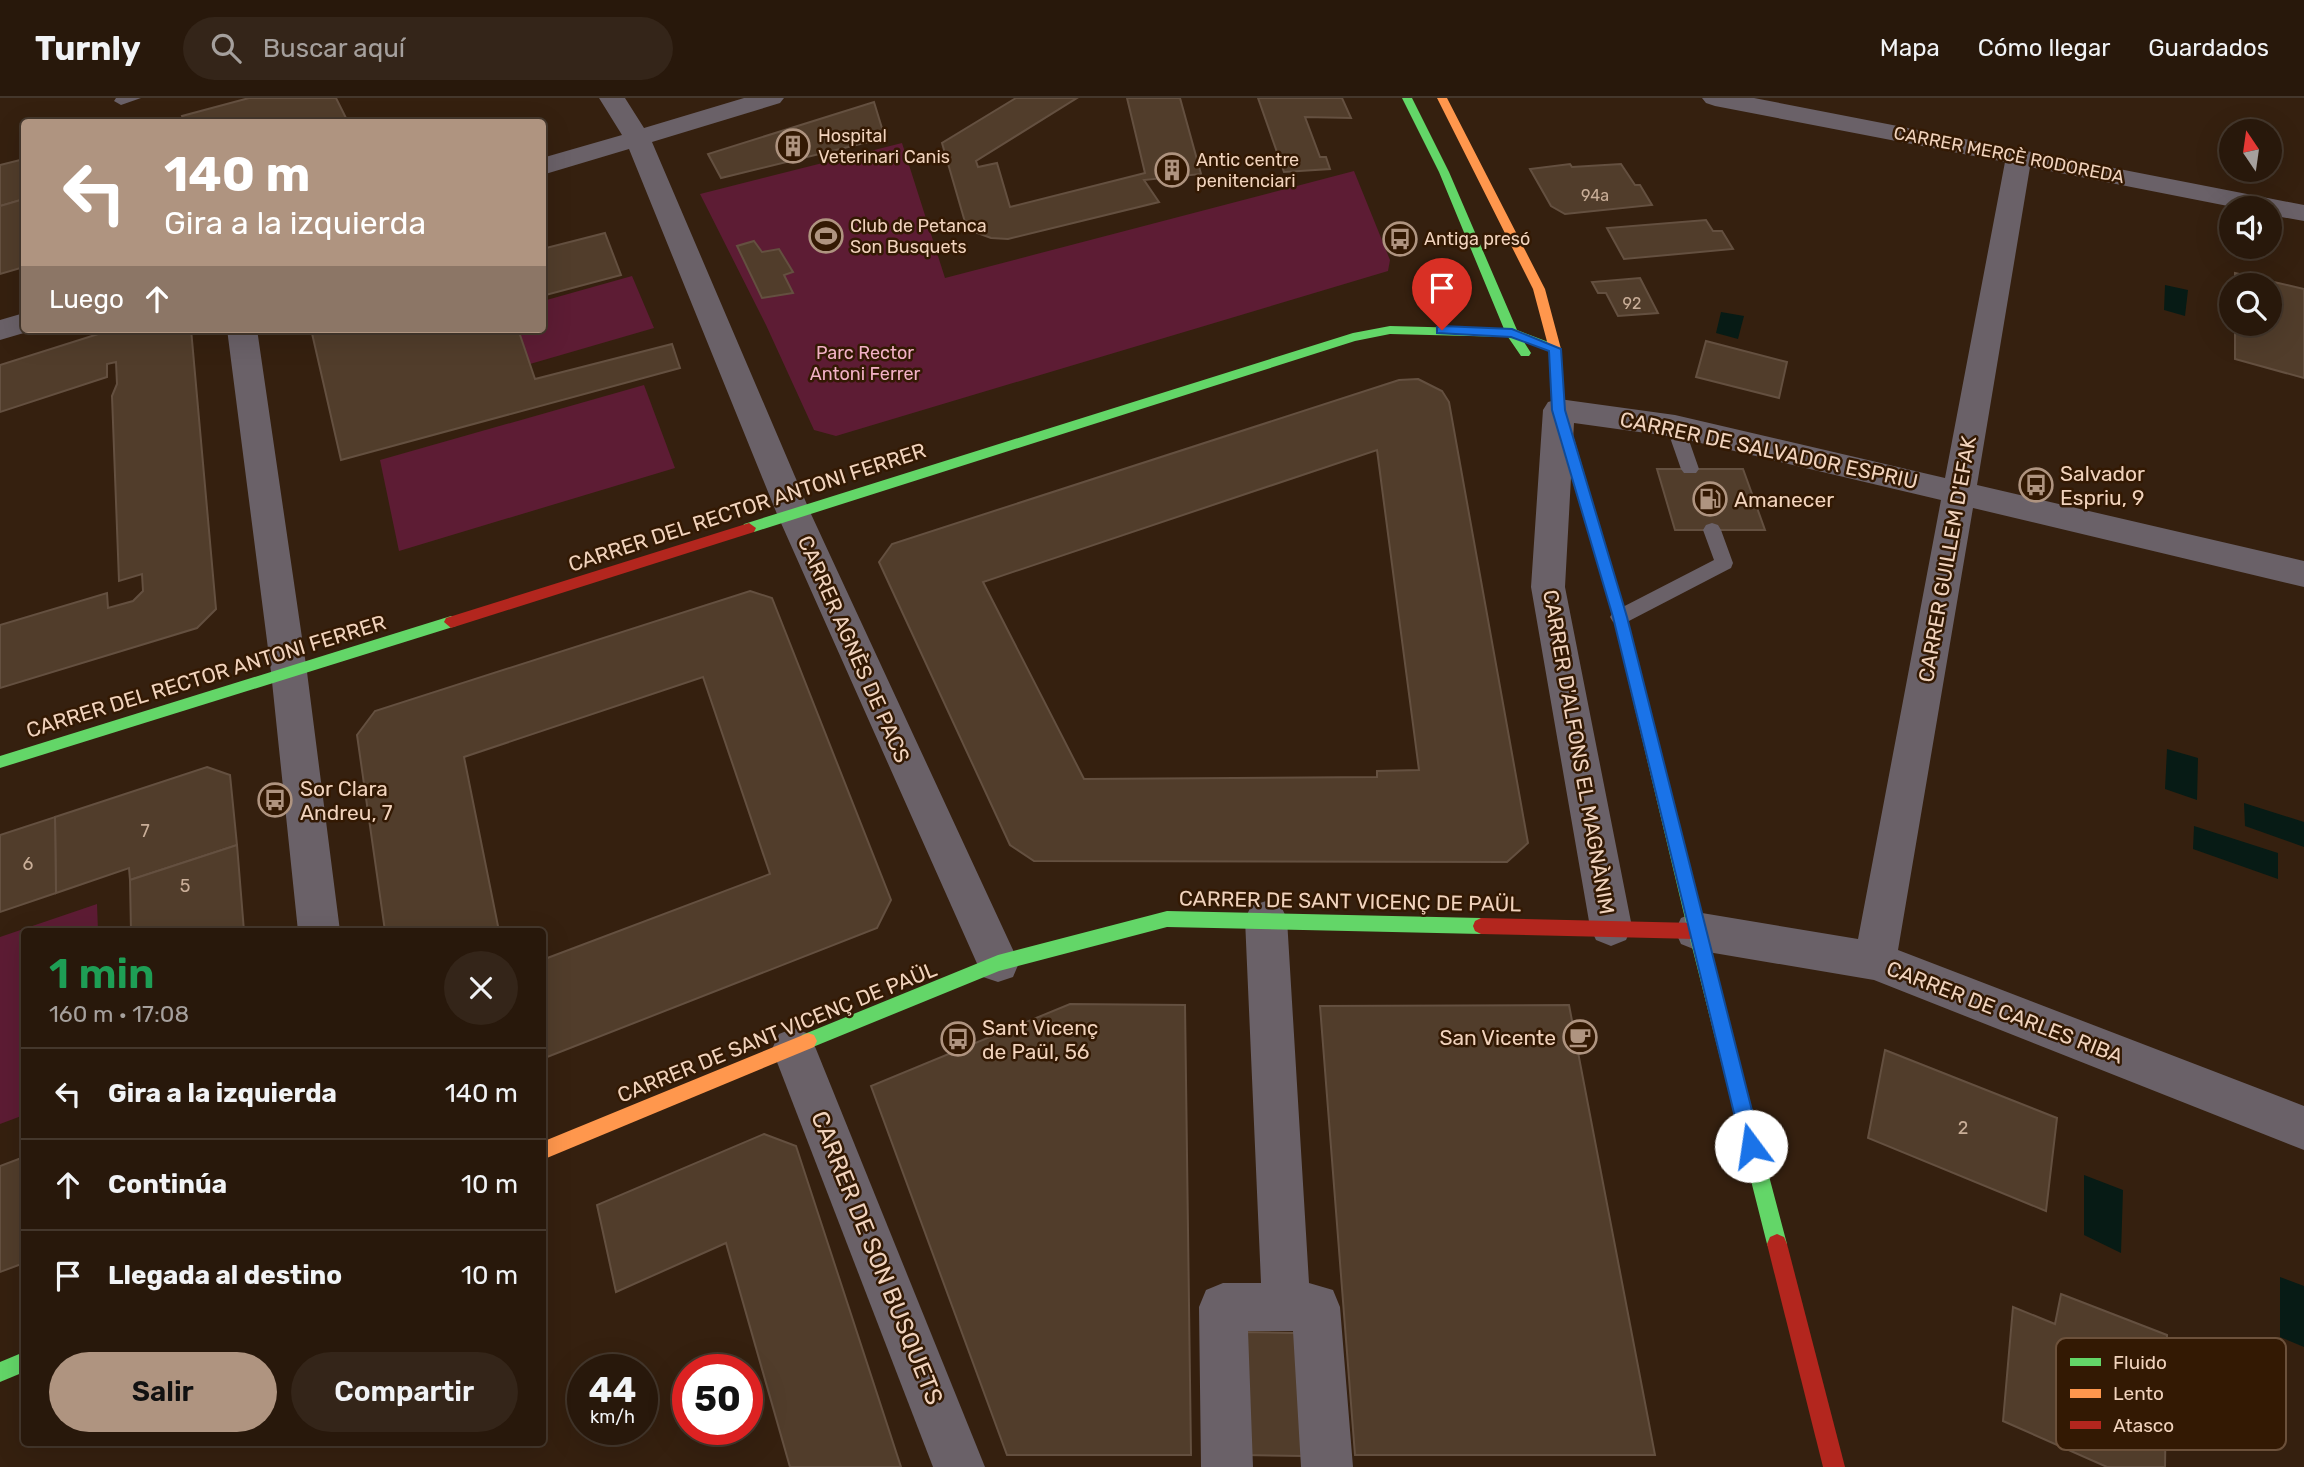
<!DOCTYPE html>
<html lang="es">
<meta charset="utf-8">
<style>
body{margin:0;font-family:Rubik,sans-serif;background:#342519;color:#f1f3f6;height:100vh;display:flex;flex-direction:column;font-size:26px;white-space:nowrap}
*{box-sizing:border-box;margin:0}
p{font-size:23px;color:#a5a09d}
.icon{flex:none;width:38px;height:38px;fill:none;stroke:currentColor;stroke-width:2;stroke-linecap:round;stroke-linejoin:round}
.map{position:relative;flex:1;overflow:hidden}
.details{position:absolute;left:21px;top:830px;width:525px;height:518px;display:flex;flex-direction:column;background:#28180b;border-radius:7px;box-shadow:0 7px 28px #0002,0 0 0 2px #44372c}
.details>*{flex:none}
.banner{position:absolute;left:21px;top:21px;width:525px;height:214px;border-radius:7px;box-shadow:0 7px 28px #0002,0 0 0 2px #44372c;background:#af9480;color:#fff;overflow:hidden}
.needle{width:46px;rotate:347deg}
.controls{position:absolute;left:2219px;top:21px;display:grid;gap:14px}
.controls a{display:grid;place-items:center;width:63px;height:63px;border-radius:50%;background:#28180b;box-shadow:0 7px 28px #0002,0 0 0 2px #44372c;font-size:35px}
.speed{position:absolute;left:567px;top:1256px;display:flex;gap:14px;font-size:35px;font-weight:700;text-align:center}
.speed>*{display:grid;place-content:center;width:91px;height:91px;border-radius:50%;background:#28180b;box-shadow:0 7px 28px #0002,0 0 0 2px #44372c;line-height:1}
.speed small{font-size:18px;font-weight:400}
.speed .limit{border:10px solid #d22;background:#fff;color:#111}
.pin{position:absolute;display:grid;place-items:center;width:60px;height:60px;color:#fff;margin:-72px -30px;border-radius:50% 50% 50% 0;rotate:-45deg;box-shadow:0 0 7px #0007}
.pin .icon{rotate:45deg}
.me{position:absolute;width:77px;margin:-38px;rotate:346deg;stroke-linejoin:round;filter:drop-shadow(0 0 5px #0008)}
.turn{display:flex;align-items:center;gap:24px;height:147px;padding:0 28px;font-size:32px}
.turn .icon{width:91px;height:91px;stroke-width:2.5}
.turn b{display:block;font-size:49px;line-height:60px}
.then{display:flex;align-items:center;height:66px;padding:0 28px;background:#0003;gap:14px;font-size:26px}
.round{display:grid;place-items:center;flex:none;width:74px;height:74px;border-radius:37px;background:#342519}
.overview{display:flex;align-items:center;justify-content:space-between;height:119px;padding:0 28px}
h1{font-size:42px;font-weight:600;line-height:52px;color:#1e9e55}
.cta{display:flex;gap:14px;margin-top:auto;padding:14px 28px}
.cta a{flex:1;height:80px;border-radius:42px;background:#af9480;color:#111;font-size:28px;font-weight:600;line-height:80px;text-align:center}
.cta a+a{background:#342519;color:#f1f3f6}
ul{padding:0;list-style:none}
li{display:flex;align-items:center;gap:21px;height:91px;padding:0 28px;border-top:2px solid #44372c}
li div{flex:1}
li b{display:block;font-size:26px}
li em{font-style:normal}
header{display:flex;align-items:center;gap:42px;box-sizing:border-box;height:98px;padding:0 35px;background:#28180b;border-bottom:2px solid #44372c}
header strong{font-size:33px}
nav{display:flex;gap:38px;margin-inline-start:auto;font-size:24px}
.search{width:490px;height:63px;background:#342519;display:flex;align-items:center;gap:18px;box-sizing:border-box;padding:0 24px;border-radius:38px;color:#a5a09d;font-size:26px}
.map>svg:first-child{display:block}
.green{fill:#5d1c34}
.water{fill:#071b15}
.building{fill:#513d2b;stroke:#645040;stroke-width:2;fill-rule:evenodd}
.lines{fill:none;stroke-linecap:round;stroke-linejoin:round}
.lane{fill:#6a6168;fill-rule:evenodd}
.street{fill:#6a6168;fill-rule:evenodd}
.fast{fill:#63d668;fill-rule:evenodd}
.slow{fill:#ff974d;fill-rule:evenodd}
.jam{fill:#b3261e;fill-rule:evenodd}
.route{fill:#1a73e8;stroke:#114b97;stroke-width:2}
.labels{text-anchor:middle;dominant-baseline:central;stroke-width:5;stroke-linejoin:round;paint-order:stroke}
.far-number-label{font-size:16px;fill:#c9ae98}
.far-poi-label{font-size:18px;fill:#f1d3bd;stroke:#331903;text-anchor:start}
.far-street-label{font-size:18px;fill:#f1d3bd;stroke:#331903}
.far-park-label{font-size:18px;fill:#f2b1c6;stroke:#331903}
.number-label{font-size:18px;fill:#c9ae98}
.street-label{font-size:21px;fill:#f1d3bd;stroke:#331903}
.poi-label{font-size:21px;fill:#f1d3bd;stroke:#331903;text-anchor:start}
.near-street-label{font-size:24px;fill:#f1d3bd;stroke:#331903}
.key{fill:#331903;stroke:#6c513b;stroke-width:2}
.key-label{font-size:19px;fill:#f1d3bd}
</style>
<header>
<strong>Turnly</strong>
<div class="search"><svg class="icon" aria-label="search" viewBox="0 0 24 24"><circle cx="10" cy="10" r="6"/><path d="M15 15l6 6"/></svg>Buscar aquí</div>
<nav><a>Mapa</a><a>Cómo llegar</a><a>Guardados</a></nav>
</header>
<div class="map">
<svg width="2304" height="1369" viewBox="0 0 2304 1369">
<rect width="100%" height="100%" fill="#35200f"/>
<g class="green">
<polygon points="902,45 945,180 1354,73 1390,162 1388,173 836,338 814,332 766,227 700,96"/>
<polygon points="632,178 654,230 530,266 518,231 542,231 543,203"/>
<polygon points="644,287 675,370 399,453 380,362"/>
<polygon points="97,806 98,833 24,833 24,1017 0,1026 0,839"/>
</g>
<g class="water">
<polygon points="2165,187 2188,192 2185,218 2164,212"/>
<polygon points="1721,214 1744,218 1738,241 1716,235"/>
<polygon points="2167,651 2198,660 2197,702 2165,691"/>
<polygon points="2244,705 2304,724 2304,749 2245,728"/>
<polygon points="2194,728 2278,755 2278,781 2193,751"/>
<polygon points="2084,1077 2123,1092 2121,1155 2084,1137"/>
<polygon points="2280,1179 2304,1188 2304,1249 2280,1239"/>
</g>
<g class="building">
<polygon points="249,0 336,0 348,24 184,24 182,18"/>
<polygon points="1016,0 1077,0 976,63 978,69 997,65 1010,109 1145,75 1127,0 1180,0 1201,76 1144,82 1159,104 1008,141 991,140 977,135 965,124 942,45"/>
<polygon points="1258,0 1342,0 1351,20 1305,19 1320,59 1326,59 1330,71 1284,74"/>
<polygon points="874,4 885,40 721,80 708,56"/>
<polygon points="24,61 24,101 0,108 0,67"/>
<polygon points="1570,66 1572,69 1621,66 1635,87 1640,87 1652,107 1565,116 1551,108 1530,71"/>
<polygon points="24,101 24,169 0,176 0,108"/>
<polygon points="1706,122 1713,133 1722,133 1733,151 1624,161 1607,130"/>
<polygon points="605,135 621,177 542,198 542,151"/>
<polygon points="754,143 762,154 779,151 793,174 784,177 793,195 762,200 737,148"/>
<polygon points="2235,175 2304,191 2304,280 2235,261 2235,226 2270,226 2270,187 2235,187"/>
<polygon points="1640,180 1658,215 1618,218 1606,195 1598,195 1592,184"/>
<polygon points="114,231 191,231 216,511 197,530 0,590 0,527 107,495 108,510 133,503 143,493 142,476 119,483 112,298 117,286 116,264 107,266 107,279 0,314 0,267"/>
<polygon points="311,231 518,231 535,281 672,246 680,270 341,362"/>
<polygon points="1706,243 1787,264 1779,300 1696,279"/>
<path d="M1418,281L1442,293L1449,304L1528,745L1507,764L1034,763L1010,747L879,464L892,446L1399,282ZM1377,352L1419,672L1377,673V679L1084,681L983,484Z"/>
<polygon points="1657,371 1743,371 1765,432 1675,432"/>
<polygon points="750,493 772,500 891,802 877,830 542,961 542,862 770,776 703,579 464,659 499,833 385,833 357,637 375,613"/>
<polygon points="207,669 230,677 237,747 130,782 129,770 56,795 55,719"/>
<polygon points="55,719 56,795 0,814 0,737"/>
<polygon points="237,747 244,833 131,833 130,782"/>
<polygon points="1070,906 1185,907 1191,1357 1007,1357 871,988"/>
<polygon points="1569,907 1655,1357 1355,1357 1320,908"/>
<polygon points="1885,952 2057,1020 2046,1113 1868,1040"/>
<polygon points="764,1036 796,1048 901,1369 790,1369 726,1145 616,1194 597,1107"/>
<polygon points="24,1059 24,1165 0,1174 0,1068"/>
<polygon points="2061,1196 2167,1237 2165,1369 2107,1369 2003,1323 2013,1209 2055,1226"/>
<polygon points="1241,1234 1295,1235 1302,1358 1245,1357"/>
</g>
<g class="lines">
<g class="lane">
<polygon points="116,0 141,0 121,7 114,3"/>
<polygon points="1675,322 1684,328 1699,371 1696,375 1684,375 1681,371 1666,328"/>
<polygon points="1712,425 1718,427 1721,432 1733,465 1731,470 1627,524 1620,526 1613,524 1610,519 1613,514 1714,462 1703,432 1706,427"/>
</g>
<g class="street">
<polygon points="599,0 625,0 644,30 744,0 784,0 780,5 652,44 811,416 1019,865 1013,879 998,884 983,879 777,416 629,51 542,77 542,60 622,37"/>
<polygon points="1702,0 1754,0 2304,107 2304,123 2270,117 2270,110 2238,110 2030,69 1977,387 2304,463 2304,489 1973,410 1898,852 2304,1008 2304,1052 1874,882 1696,852 1681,846 1675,833 1681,820 1696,814 1858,841 1941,402 1675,339 1574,325 1565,489 1632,829 1626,842 1611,848 1596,842 1590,829 1531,489 1543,312 1548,304 1559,301 1675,317 1945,380 2005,64 1715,8 1706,5"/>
<polygon points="24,215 24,231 34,232 0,242 0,222"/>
<polygon points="227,231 257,231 307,574 340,833 298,833 271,574"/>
<polygon points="1266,803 1281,808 1287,821 1309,1185 1333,1192 1340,1209 1353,1369 1301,1369 1293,1233 1248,1233 1253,1369 1201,1369 1199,1209 1206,1192 1223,1185 1261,1185 1245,821 1251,808"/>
<polygon points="794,930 809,936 816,951 985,1369 933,1369 772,951 779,936"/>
</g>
<g class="fast">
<polygon points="1402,0 1412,0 1449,74 1517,232 1559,248 1559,254 1551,254 1524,244 1531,255 1529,258 1521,258 1508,239 1390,236 1355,243 754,434 744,434 742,430 744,426 1353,235 1390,228 1504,231 1439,74"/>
<polygon points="1568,339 1575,344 1627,519 1704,833 1787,1146 1784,1153 1777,1156 1770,1153 1767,1146 1688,833 1613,519 1561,344"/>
<polygon points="451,518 456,520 458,524 456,528 0,670 0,658"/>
<polygon points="1167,813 1481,820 1487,823 1489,828 1487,833 1481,836 1167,829 999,873 808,951 802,949 799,943 802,937 998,857"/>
<polygon points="24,1254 24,1274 0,1284 0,1264"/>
</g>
<g class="slow">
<polygon points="1437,0 1447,0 1545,191 1561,251 1565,312 1575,344 1573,347 1563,347 1561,344 1553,312 1549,251 1533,191"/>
<polygon points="808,935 814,937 817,943 814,949 542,1062 542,1044"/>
</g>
<g class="jam">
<polygon points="749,425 756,430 754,434 451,530 444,524 446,520"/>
<polygon points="1481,820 1696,825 1702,828 1704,833 1702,838 1696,841 1481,836 1475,833 1473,828 1475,823"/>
<polygon points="1777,1136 1784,1139 1787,1146 1845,1369 1823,1369 1767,1146 1770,1139"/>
</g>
</g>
<polygon class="route" points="1442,228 1512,231 1561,251 1565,312 1627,519 1761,1048 1758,1055 1751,1057 1745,1055 1742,1048 1613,519 1552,312 1549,253 1511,239 1437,235 1437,229"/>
<defs>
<symbol id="building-ring" viewBox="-11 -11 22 22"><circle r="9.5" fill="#331903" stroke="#af9480" stroke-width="1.5"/><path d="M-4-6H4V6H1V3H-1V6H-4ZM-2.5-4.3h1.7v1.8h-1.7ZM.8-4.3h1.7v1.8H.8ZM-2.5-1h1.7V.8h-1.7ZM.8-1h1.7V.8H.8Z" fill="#af9480"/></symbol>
<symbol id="stadium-ring" viewBox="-11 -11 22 22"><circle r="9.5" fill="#331903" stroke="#af9480" stroke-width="1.5"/><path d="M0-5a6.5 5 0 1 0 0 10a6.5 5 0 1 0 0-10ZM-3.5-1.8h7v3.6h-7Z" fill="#af9480"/></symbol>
<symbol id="bus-ring" viewBox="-11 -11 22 22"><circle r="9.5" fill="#331903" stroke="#af9480" stroke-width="1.5"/><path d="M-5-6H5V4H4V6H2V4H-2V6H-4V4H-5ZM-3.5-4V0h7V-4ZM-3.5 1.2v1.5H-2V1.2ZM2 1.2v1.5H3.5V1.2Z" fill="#af9480"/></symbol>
<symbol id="fuel-ring" viewBox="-11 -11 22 22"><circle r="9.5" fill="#331903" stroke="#af9480" stroke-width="1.5"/><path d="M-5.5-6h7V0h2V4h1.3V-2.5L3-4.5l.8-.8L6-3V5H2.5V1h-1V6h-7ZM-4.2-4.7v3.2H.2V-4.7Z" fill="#af9480"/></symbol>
<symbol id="cafe-ring" viewBox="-11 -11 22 22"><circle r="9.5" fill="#331903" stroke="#af9480" stroke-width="1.5"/><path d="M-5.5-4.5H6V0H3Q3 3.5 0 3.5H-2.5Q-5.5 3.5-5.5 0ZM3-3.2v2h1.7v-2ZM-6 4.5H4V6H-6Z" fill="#af9480"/></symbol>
</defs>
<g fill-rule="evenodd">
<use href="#building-ring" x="774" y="29" width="38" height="38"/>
<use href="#building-ring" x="1153" y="53" width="38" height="38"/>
<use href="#stadium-ring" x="807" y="119" width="38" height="38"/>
<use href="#bus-ring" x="1381" y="122" width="38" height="38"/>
<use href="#bus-ring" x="2017" y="368" width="38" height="38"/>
<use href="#fuel-ring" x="1691" y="382" width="38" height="38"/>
<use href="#bus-ring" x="256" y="683" width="38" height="38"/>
<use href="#cafe-ring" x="1561" y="920" width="38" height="38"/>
<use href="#bus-ring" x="939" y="922" width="38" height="38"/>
</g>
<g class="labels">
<g class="far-number-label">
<text x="1595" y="97">94a</text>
<text x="1632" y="205">92</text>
</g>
<g class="far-poi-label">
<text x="818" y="38">Hospital<tspan x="818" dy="21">Veterinari Canis</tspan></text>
<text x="1196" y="62">Antic centre<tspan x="1196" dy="21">penitenciari</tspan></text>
<text x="850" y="128">Club de Petanca<tspan x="850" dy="21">Son Busquets</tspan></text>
<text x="1424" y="141">Antiga presó</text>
</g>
<g class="far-street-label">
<text transform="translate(2009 57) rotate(11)">CARRER MERCÈ RODOREDA</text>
</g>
<g class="far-park-label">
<text x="865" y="255">Parc Rector<tspan x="865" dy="21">Antoni Ferrer</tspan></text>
</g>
<g class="number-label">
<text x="145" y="733">7</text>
<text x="28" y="766">6</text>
<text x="185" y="788">5</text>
<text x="1963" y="1030">2</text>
</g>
<g class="street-label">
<text transform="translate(1769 352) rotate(12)">CARRER DE SALVADOR ESPRIU</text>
<text transform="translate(747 409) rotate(-18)">CARRER DEL RECTOR ANTONI FERRER</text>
<text transform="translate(1947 461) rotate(-80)">CARRER GUILLEM D'EFAK</text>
<text transform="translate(854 551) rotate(66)">CARRER AGNÈS DE PACS</text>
<text transform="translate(206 578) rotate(-17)">CARRER DEL RECTOR ANTONI FERRER</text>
<text transform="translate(1579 654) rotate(80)">CARRER D'ALFONS EL MAGNÀNIM</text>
<text transform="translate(1350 803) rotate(1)">CARRER DE SANT VICENÇ DE PAÜL</text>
<text transform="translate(2005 914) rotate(21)">CARRER DE CARLES RIBA</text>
<text transform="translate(777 934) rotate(-22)">CARRER DE SANT VICENÇ DE PAÜL</text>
</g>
<g class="poi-label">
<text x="2060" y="375">Salvador<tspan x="2060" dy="24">Espriu, 9</tspan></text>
<text x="1734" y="401">Amanecer</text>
<text x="300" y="690">Sor Clara<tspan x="300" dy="24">Andreu, 7</tspan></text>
<text x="982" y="929">Sant Vicenç<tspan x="982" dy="24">de Paül, 56</tspan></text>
<text x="1556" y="939" text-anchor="end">San Vicente</text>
</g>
<g class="near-street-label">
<text transform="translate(877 1160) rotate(68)">CARRER DE SON BUSQUETS</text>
</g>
</g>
<rect x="2056" y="1240" width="230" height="112" rx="10" class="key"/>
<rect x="2070" y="1260" width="31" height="8" fill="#63d668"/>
<rect x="2070" y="1291" width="31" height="9" fill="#ff974d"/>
<rect x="2070" y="1323" width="31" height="8" fill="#b3261e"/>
<g class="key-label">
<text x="2113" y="1271">Fluido</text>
<text x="2113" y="1302">Lento</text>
<text x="2113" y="1334">Atasco</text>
</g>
</svg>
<div class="controls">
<a><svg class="needle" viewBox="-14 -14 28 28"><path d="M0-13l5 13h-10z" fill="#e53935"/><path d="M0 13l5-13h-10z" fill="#a5a09d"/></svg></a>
<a><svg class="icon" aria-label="sound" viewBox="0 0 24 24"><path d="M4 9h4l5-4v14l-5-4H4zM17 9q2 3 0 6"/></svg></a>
<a><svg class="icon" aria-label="search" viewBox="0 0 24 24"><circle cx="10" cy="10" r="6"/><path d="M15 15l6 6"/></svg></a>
</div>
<div class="speed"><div>44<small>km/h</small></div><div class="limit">50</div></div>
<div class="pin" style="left:1442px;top:232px;background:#d93025"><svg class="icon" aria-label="arrive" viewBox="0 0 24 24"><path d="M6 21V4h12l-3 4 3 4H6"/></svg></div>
<svg class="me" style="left:1751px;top:1048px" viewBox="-20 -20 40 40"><circle r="19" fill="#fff"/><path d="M0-13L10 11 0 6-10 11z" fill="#1a73e8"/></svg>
<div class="banner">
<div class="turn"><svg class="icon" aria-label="left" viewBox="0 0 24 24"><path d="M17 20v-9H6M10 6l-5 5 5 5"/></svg><div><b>140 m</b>Gira a la izquierda</div></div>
<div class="then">Luego<svg class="icon" aria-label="ahead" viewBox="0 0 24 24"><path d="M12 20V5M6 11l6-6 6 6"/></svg></div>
</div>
<section class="details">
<div class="overview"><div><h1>1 min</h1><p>160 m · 17:08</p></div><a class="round"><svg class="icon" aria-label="close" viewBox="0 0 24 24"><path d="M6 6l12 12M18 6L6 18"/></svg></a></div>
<ul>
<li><svg class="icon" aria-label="left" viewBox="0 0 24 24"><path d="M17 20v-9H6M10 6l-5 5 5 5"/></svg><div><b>Gira a la izquierda</b></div><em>140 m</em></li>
<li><svg class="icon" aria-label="ahead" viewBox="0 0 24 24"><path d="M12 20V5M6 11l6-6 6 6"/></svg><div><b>Continúa</b></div><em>10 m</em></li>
<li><svg class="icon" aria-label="arrive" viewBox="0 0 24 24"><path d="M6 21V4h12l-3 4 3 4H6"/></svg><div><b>Llegada al destino</b></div><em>10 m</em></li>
</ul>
<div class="cta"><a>Salir</a><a>Compartir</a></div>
</section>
</div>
